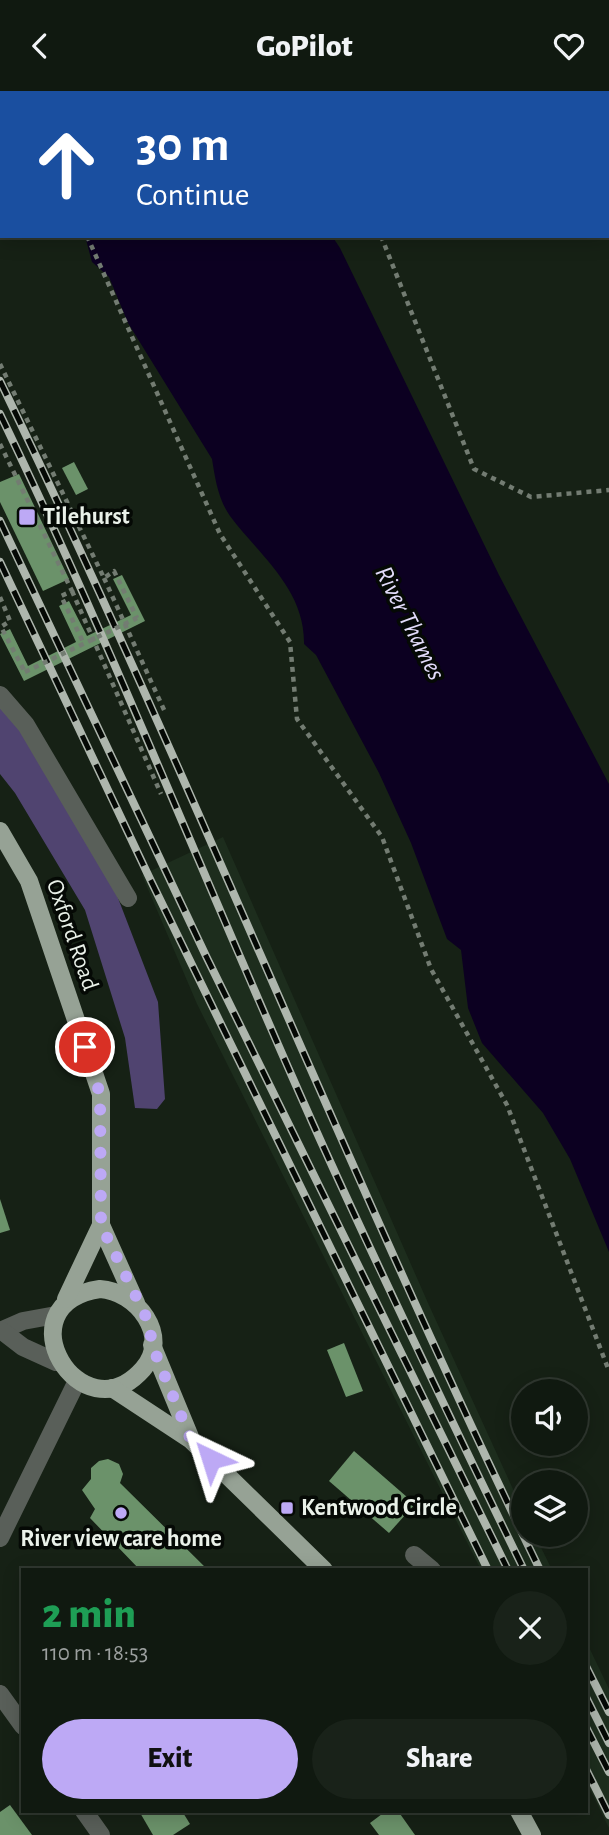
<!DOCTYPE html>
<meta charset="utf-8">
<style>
body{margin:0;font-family:"Alegreya Sans",sans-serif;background:#192219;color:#f1f3f6;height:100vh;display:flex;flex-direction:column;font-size:26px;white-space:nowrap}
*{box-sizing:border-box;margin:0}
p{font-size:23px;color:#9ca09f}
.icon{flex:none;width:38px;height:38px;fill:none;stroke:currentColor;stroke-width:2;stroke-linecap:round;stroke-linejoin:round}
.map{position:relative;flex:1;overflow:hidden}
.side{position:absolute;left:21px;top:1477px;width:567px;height:245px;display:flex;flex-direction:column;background:#101910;border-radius:0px;box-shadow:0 4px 18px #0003,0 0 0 2px #303830}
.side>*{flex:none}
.hud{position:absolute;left:0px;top:0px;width:609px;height:147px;box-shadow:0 4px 18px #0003,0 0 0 2px #303830;background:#1a4fa0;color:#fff;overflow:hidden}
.buttons{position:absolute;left:511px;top:1288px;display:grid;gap:14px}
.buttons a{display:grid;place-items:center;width:77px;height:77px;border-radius:50%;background:#101910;box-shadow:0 4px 18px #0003,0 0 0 2px #303830;font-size:35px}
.pin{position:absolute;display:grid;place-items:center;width:60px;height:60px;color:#fff;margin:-30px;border:4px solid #fff;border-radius:50%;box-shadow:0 2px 7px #0007}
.me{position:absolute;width:77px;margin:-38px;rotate:319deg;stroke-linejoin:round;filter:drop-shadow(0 0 5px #0008)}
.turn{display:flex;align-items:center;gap:24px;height:147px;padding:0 21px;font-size:32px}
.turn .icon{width:91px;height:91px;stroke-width:2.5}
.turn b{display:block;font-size:49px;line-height:60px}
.round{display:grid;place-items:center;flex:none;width:74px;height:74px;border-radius:37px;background:#192219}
.overview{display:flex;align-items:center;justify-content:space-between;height:119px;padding:0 21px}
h1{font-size:42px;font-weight:800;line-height:52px;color:#1e9e55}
.cta{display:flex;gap:14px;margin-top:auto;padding:14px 21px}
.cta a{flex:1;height:80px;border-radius:42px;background:#bda9f5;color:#111;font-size:28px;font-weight:800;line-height:80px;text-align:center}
.cta a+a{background:#192219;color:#f1f3f6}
header{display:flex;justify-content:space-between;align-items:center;height:91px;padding:0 21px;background:#101910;font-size:32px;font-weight:800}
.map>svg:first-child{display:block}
.built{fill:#1d2d1d}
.forest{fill:#504470}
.water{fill:#0c0021}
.building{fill:#6b926a}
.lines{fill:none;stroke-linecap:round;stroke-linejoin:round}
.path{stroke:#737c72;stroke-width:4.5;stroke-dasharray:5 5;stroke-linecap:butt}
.minor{stroke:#595f59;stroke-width:18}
.major{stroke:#96a295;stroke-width:18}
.rail-casing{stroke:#aeb6ad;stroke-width:8}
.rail{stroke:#050905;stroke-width:5;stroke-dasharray:16;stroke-linecap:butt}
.path-bridge{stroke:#737c72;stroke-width:4.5;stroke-dasharray:5 5;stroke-linecap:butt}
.route{stroke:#bda9f5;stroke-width:12;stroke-dasharray:0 21.6}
.poi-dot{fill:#bda9f5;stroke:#050905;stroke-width:2.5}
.labels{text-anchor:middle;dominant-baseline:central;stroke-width:7;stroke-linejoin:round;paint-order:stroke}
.poi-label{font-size:24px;font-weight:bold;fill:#eaf1e9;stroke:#050905;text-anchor:start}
.street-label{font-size:24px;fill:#eaf1e9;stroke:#050905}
.water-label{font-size:26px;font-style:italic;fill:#e3dcfa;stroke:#050905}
</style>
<header><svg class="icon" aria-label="back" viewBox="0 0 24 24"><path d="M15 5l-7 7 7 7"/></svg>GoPilot<svg class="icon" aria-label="heart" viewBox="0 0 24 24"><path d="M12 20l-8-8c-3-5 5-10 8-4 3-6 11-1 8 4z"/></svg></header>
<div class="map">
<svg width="609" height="1744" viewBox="0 0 609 1744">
<rect width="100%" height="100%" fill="#162115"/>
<g class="built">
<polygon points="223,746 428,1212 523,1420 523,1444 535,1444 552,1479 481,1479 197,913 142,784"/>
<polygon points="586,1550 609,1598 609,1737 586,1690"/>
</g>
<polygon class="forest" points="0,615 17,631 113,794 158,911 165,1008 157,1018 135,1017 125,947 85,819 15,702 0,683"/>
<g class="water">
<polygon points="5,0 235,0 237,2 6,2"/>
<path d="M85,145H332L340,157L499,484L609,693V1161L570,1068L543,1022L482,952L468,917L461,859L447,848L411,752L379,682L316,564L304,553C305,498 260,465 230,425C218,408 215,387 212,368L128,232L109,186L92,171Z"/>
</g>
<g class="building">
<polygon points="74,371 88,398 76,404 62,377"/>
<polygon points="19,383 69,488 43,500 0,411 0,391"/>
<polygon points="122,484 145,530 24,590 0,543 10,538 28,575 76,551 59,515 69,510 87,545 131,524 113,488"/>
<polygon points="0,1108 10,1139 0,1142"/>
<polygon points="344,1252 363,1300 346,1306 327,1259"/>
<polygon points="354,1360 415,1413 389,1442 329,1390"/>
<polygon points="108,1368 119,1373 123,1383 120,1392 208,1479 140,1479 90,1427 95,1418 82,1399 91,1388 91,1377 99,1370"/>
<polygon points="10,1714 32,1744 0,1744 0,1721"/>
<polygon points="139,1720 182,1720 190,1733 173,1744 153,1744"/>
<polygon points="386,1720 398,1720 415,1744 379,1744 370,1732"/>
</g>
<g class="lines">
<g class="path">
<polyline points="4,0 5,2"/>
<polyline points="87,145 220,443 290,551 297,628 382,746 431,878 507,1014 609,1280"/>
<polyline points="381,145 474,378 531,406 609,399"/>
<polyline points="0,273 104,487 114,480 137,527"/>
<polyline points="0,353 72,500 61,505 84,553"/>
<polyline points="104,487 165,621"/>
<polyline points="72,500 161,703"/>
<polyline points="0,506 10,530 1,536 25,581"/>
</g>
<g class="minor">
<polyline points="0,604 26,634 128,807"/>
<polyline points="0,1240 23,1230 56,1224"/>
<polyline points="2,1240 23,1256 56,1271"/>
<polyline points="0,1447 77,1290"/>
<polyline points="414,1464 432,1479"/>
<polyline points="0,1603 23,1635"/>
<polyline points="84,1720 101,1744"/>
</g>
<g class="major">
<polyline points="0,740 29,790 101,1003 101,1134 136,1212"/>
<path d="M100,1198C136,1200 172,1245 143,1278C81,1348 0,1213 100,1198Z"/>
<polyline points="66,1208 101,1134"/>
<polyline points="152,1254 190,1346"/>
<polyline points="112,1297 191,1349 324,1479"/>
<polyline points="519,1720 532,1744"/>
</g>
<defs>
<g id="rail">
<path d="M0,290C190,682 349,1087 540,1479"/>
<path d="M0,323C113,557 208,798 314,1035C381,1184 452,1331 524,1479"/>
<polyline points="0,430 206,865 508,1479"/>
<polyline points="0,471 151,790 488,1479"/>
<polyline points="586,1575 609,1621"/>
<polyline points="586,1606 609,1652"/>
<polyline points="586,1636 609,1681"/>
<polyline points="586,1678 609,1724"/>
</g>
</defs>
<use href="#rail" class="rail-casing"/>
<use href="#rail" class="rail"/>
<polyline class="path-bridge" points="25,581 137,527"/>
</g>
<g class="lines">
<polyline class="route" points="85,956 100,1003 101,1134 149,1232 152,1254 191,1349 211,1368"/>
</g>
<g class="poi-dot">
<rect x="18" y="417" width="18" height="18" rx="3.5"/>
<rect x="280" y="1410" width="14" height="14" rx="3.5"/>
<circle cx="121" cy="1422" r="7"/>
</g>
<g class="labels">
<g class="poi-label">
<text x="43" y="426">Tilehurst</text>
<text x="301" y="1417">Kentwood Circle</text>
<text x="121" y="1448" text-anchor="middle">River view care home</text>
</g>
<g class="street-label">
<text transform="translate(72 844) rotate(71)">Oxford Road</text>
</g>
<g class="water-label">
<text transform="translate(410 532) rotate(63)">River Thames</text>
</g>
</g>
</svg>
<div class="buttons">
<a><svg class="icon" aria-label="sound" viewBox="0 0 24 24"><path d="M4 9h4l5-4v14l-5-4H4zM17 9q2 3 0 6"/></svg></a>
<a><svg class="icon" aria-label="layers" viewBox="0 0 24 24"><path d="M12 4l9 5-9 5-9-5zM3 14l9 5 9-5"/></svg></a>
</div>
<div class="pin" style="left:85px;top:956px;background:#d93025"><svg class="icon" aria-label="arrive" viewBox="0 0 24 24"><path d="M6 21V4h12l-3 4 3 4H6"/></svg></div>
<svg class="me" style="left:211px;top:1368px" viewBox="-20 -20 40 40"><path d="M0-17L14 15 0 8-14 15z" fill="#bda9f5" stroke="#fff" stroke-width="4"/></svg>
<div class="hud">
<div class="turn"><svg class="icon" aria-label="ahead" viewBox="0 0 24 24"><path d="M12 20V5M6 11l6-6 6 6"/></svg><div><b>30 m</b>Continue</div></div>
</div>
<section class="side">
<div class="overview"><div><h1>2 min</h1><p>110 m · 18:53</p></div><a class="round"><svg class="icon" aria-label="close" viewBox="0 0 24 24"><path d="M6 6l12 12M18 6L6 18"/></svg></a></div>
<div class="cta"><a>Exit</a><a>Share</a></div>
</section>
</div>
